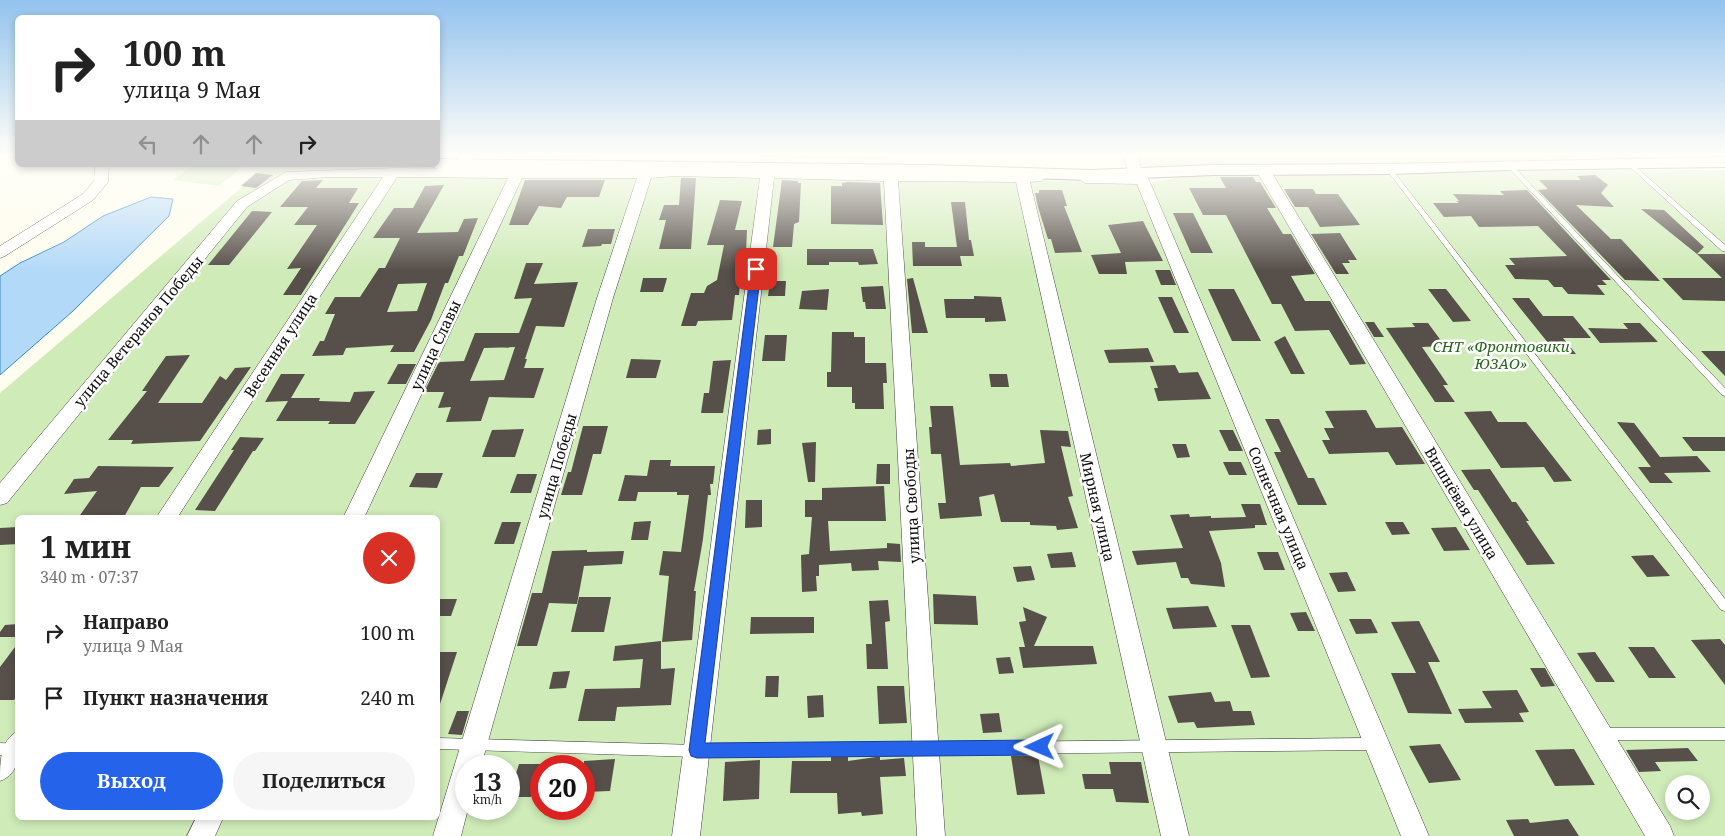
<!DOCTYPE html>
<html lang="ru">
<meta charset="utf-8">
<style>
body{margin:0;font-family:"Noto Serif",serif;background:#f6f6f6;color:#222;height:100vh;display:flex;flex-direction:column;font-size:19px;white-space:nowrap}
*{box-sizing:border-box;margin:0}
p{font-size:16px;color:#767676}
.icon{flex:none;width:28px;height:28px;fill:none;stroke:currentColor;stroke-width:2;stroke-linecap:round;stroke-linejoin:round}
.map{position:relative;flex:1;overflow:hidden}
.side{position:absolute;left:15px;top:515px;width:425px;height:305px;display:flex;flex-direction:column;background:#fff;border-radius:8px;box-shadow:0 2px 8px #0003}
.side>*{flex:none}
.banner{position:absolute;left:15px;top:15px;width:425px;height:152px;border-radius:8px;box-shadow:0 2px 8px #0003;background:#fff;color:#222;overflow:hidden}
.buttons{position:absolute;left:1665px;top:775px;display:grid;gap:10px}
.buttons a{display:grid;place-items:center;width:45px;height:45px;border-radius:50%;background:#fff;box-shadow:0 2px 8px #0003;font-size:25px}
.speed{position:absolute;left:455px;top:755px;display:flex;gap:10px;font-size:25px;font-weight:700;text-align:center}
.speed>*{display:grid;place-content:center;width:65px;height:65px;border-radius:50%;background:#fff;box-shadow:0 2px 8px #0003;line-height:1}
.speed small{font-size:12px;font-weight:400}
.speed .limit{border:8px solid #d22;background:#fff;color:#111}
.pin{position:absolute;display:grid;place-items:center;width:42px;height:42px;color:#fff;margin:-21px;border-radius:10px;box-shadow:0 2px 8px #0006}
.me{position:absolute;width:55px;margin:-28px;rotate:269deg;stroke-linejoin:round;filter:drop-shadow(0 0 4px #0008)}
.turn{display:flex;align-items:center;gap:18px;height:105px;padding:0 25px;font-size:22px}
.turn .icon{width:65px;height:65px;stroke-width:2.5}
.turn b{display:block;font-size:35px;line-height:42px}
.lanes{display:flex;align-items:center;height:48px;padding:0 25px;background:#0003;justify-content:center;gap:25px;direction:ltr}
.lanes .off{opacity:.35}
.round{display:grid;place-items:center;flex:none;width:52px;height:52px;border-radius:26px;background:#f6f6f6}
.headline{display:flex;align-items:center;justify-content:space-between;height:85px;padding:0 25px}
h1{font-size:30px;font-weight:700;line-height:38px}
.cta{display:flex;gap:10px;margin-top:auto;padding:10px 25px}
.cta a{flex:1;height:58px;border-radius:30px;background:#2563eb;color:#fff;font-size:20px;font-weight:700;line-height:58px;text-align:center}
.cta a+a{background:#f6f6f6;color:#222}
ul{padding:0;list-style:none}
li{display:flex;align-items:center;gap:15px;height:65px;padding:0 25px}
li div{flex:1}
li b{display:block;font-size:19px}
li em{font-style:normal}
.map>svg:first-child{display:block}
.green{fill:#cfebb8;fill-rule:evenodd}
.forest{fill:#b1dc97}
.water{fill:#b3d9f8;stroke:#3889d1}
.building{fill:#57504a;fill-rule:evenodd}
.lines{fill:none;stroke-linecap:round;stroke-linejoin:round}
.service-casing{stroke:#414141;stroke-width:1}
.minor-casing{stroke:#414141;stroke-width:1}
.tertiary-casing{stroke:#414141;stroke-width:2}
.service{fill:#fff;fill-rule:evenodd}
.minor{fill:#fff;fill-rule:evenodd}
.tertiary{fill:#fff;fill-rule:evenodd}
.route{fill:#2563eb;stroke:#184099}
.labels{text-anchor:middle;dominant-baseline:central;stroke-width:5;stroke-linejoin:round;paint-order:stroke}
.street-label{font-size:15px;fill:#0e0e0e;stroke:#fff}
.park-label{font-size:15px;font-style:italic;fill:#27681c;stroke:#fff}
</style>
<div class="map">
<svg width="1725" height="836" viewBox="0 0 1725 836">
<rect width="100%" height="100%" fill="#fffdef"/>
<g class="green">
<path d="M1135,154H1725V158L1154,169C1144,165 1138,164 1135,154Z"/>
<polygon points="194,165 245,165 219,186 173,180"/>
<path d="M605,170L1149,183L1205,172L1725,170V836H0V393L261,171ZM18,518H438V818H18ZM466,766H509V809H466ZM541,766H584V809H541ZM1674,784H1701V811H1674Z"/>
</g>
<polygon class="forest" points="759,154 887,154 887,160 763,157"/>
<polygon class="water" points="151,197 173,199 169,216 73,311 0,375 0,276 20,263 64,242 103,216"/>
<g class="building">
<polygon points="256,173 273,175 256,188 241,186"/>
<polygon points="1595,175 1608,185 1601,193 1614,207 1576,205 1611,239 1621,239 1660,281 1625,280 1538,190 1548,189 1539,180 1581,180 1577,176"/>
<polygon points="1220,177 1253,177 1256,182 1260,182 1276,208 1267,208 1283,234 1291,234 1315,274 1291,276 1305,301 1330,301 1366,364 1350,365 1329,330 1295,331 1281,304 1272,304 1226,215 1203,215 1189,188 1226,188"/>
<polygon points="681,178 696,178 691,249 659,249 666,220 659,220 664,205 679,205"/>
<polygon points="323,180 316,188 358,188 349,203 359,203 301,295 283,295 301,268 287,269 317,225 294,225 308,207 280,207 302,181"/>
<polygon points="525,180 605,180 599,197 567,197 561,208 539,206 528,225 509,225"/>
<polygon points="782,180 798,181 798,183 801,183 799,222 794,224 792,247 773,247"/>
<polygon points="848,182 880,183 883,225 831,224 831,186 842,186 842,183"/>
<path d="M444,185L417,233L458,232L464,219L478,218L463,256H459L448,283H445L431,320L414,352H390L394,345L346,348L343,355L312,356L320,341H324L335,314H325L335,297H360L379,268H385L400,238H373L394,208H413L425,186ZM427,283L417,311L387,312L398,284Z"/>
<polygon points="1284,189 1313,189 1316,194 1338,194 1360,225 1320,227 1308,207 1295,207"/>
<polygon points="1039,190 1062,190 1067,206 1064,206 1082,252 1055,253 1051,239 1048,239 1038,207 1035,193 1039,193"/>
<polygon points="1527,190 1611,280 1602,280 1607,285 1597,285 1605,295 1568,294 1562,287 1554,287 1548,280 1515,279 1505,265 1515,265 1509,258 1567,256 1538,226 1479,227 1471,216 1444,217 1433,203 1459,203 1456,201 1459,201 1453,194 1504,195 1500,191"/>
<polygon points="720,200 742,201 735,230 747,230 746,254 743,269 741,269 739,295 735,295 732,320 698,321 696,326 681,326 691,293 704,293 707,286 717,280 724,245 707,245"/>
<polygon points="951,202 965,202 969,240 971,240 974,256 960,256 962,266 913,266 912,242 925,242 925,247 957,247"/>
<polygon points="1641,209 1664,210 1704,247 1697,254 1725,254 1725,301 1683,300 1662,278 1722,278 1697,254"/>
<polygon points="252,211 272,212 229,265 208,265"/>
<polygon points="1173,213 1193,213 1213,253 1191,253"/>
<polygon points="1143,221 1163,261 1125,262 1127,274 1099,274 1091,255 1121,253 1108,225"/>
<polygon points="588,229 615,229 611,244 602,244 601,246 582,247"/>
<polygon points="1340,233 1357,260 1348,260 1350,263 1342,263 1349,274 1336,274 1311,234"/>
<polygon points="807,249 873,249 878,264 859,265 858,262 829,262 829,265 807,265"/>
<path d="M526,263H543L534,284L578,282L564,327L536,326L525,359H527L524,368H544L534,398L489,397L481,421L446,422L451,407L438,408L444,392H424L438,364L440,362L464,361L475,333H519L532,298L514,299ZM515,347L504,380L470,381L484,348Z"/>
<polygon points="1155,270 1170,270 1176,285 1161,285"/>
<polygon points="643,278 667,278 663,292 640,292"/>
<polygon points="913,278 928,333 912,333 907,279"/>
<polygon points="770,281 786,281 785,296 768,296"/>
<polygon points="883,286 886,309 866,309 865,302 863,302 861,287"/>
<polygon points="829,289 827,310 799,309 802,291"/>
<polygon points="1208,289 1234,289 1261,341 1232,341"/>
<polygon points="1428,289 1446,289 1471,321 1453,322"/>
<polygon points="974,296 1001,297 1006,321 985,322 985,318 946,318 944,299 974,299"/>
<polygon points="1158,297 1172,297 1189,333 1174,333"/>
<polygon points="1512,298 1529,298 1543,316 1573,316 1591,338 1563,338 1576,354 1557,354"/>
<polygon points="1365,322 1374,322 1384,337 1374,337"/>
<polygon points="1412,323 1428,323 1445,346 1422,347 1448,385 1443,385 1455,402 1435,402 1386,328 1415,327"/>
<polygon points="1623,323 1640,323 1658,342 1600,343 1588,328 1628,329"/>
<polygon points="832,332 854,332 854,337 865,337 865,363 886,363 887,383 883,383 884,409 855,409 855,403 852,403 852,387 827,387 827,372 831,372"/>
<polygon points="765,335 787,335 785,361 762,361"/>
<polygon points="1285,336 1305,374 1291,374 1274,342"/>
<polygon points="1148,348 1154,362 1109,363 1104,350"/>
<polygon points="1701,351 1725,351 1725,376"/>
<polygon points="190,355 158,403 202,403 220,376 226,380 235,368 251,367 200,441 131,444 133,440 108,440 147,391 142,391 166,356"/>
<polygon points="631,359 661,360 656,378 626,378"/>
<polygon points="731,360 723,413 701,413 704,393 709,393 713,361"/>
<polygon points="398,364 416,364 406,384 387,384"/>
<polygon points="1175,365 1179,373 1198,372 1211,399 1158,401 1154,388 1158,388 1150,366"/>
<polygon points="281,374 305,374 291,398 320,398 319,401 350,402 354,392 375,391 355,424 328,424 330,421 276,421 288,401 265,402"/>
<polygon points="989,374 1007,374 1009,387 991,387"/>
<polygon points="930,406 953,406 960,465 1010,463 1011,466 1045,463 1040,430 1068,431 1071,447 1061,446 1073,496 1068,497 1078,528 1057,530 1056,526 1030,525 1030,522 1001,522 994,494 979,497 982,516 940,519 938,503 946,503 941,454 931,454 929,427 932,427"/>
<polygon points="1366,410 1376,428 1402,427 1425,464 1396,465 1388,452 1329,454 1322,440 1330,440 1324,428 1334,428 1325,411"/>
<polygon points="1491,411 1498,422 1526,422 1572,481 1554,482 1544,467 1501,468 1464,412"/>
<polygon points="1265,419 1279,419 1308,478 1314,478 1327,505 1298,505 1274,452 1281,452"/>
<polygon points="1617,422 1634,423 1660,457 1697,456 1711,472 1664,473 1673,483 1650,483 1638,467 1651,467"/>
<polygon points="583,426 608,426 601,454 593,454 582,495 561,495 568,472 571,472"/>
<polygon points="524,429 515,457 482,457 492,430"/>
<polygon points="771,429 771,444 757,445 758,430"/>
<polygon points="1219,430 1233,430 1243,451 1229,451"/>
<polygon points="240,437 264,438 255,451 253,451 215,511 195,510 234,450 231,450"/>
<polygon points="1682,437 1725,437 1725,451 1693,451"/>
<polygon points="816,442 815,482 808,482 802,443"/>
<polygon points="1172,444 1186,444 1190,457 1177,458"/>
<polygon points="650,460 671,460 670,466 715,466 713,484 710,484 711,495 708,495 703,539 694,591 696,591 692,640 662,642 669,576 659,575 663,551 681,552 689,495 677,495 677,492 638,492 636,501 618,501 625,475 647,476"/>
<polygon points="1223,462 1241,462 1247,475 1229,475"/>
<polygon points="877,464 890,464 890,484 876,484"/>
<polygon points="98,466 174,467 159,487 141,487 124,517 78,518 97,491 64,494 74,479 89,478"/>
<polygon points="1490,469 1512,502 1516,502 1529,521 1526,521 1555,564 1527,565 1478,490 1474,490 1461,470"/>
<polygon points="416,473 443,473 437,488 409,487"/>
<polygon points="517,474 537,474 531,493 510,493"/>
<polygon points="884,486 886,521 828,521 830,551 887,548 887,543 900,544 901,562 878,561 879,570 852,571 851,563 819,565 819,576 816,576 817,591 802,592 801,555 809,554 812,517 805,517 805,500 822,500 822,488"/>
<polygon points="746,500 762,500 762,527 745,528"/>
<polygon points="1241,504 1260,504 1267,525 1255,525 1255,528 1209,531 1221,563 1225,587 1191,584 1188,578 1181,578 1176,562 1137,565 1132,551 1183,548 1170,515 1189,514 1190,517 1211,516 1211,518 1246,517"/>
<polygon points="651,521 648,540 631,540 634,522"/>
<polygon points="502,522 521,522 514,544 494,544"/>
<polygon points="1385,522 1403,522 1410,534 1392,535"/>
<polygon points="18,527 18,544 0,545 0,528"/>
<polygon points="1456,527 1470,550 1444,551 1431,528"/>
<polygon points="587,550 587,552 624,551 622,564 584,566 577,604 549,603 537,646 517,646 532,593 542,593 552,551"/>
<polygon points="1072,552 1076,567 1051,568 1047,554"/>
<polygon points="1257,552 1278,552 1285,570 1264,570"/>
<polygon points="1653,555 1670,576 1647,577 1631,556"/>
<polygon points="1031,566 1035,580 1017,582 1013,567"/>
<polygon points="1347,572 1356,591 1338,592 1329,573"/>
<polygon points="933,594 976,596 978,625 934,624"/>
<polygon points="579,597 611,597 604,632 571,632"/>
<polygon points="438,599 457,599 451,616 438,616"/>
<polygon points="888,600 890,621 885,622 888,669 867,669 866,644 872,644 869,601"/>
<polygon points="1208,606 1217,627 1173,629 1166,608"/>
<polygon points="1023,607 1047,617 1034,646 1093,646 1097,664 1023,668 1019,647 1025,647 1019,622 1026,621"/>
<polygon points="1306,612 1315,631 1298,631 1290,613"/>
<polygon points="751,617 814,617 814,633 750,634"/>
<polygon points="1349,619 1371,619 1378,633 1356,634"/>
<polygon points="1419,621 1440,662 1428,662 1452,714 1408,713 1391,673 1416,673 1391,622"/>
<polygon points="18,624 18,637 0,637 0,632 5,625"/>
<polygon points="1231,625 1250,625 1270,677 1251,678"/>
<polygon points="1720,639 1725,645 1725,685 1691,640"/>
<polygon points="661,641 661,669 675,668 671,705 617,707 615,721 578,721 585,689 640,688 643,659 613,661 615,646"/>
<polygon points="18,643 18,695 14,700 0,700 0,667"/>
<polygon points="1628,647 1654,647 1676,678 1649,678"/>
<polygon points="438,652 457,652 440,704 438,704"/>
<polygon points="1595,652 1615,682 1596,682 1577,653"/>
<polygon points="1010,657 1014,673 999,674 996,658"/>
<polygon points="1530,668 1545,668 1555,686 1541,687"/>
<polygon points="570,671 566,688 549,689 553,672"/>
<polygon points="766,676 779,676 778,697 765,697"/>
<polygon points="877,686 904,686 907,723 879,724"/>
<polygon points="1517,690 1529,712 1519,713 1524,722 1465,723 1458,709 1492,708 1482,691"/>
<polygon points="1211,692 1215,702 1230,701 1233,711 1251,711 1255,725 1197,728 1194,722 1178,723 1168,696"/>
<polygon points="823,695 824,717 808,718 807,696"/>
<polygon points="457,711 469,711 462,735 448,734"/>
<polygon points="999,713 1002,732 983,733 980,714"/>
<polygon points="1440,744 1461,780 1429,783 1409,746"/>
<polygon points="1688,748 1698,761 1655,762 1661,771 1639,772 1626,750"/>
<polygon points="1574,749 1595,785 1555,786 1535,750"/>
<polygon points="1011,756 1038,756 1045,794 1017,795"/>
<polygon points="831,757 848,757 848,761 876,757 880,757 880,760 904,758 906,776 880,777 883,814 862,816 861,812 838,814 837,793 790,793 792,761 831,761"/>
<polygon points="615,759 610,791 584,792 584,761"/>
<polygon points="760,760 759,799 723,801 725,762"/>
<polygon points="1109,762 1141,762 1149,803 1116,802 1113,789 1085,789 1082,774 1111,774"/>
<polygon points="519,764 540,764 531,797 509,797 509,783 513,783"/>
<polygon points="1528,819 1530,823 1568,819 1579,836 1514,836 1506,820"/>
</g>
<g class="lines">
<defs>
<g id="service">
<polygon points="1629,161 1725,245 1725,251 1722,251 1627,164 1627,162"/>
<polygon points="1509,163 1511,164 1725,388 1725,396 1722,395 1507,166 1506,165"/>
<polygon points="1389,167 1391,168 1725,599 1725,611 1721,610 1387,170 1387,168"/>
<polygon points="1603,728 1725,728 1725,740 1603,740 1599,738 1597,734 1599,730"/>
<polygon points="1374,738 1378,740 1380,744 1378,748 1374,750 697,757 438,749 438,738 697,745"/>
<polygon points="0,743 18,744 18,754 0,755"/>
</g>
<g id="minor">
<polygon points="461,154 475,154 465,168 455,168 453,165"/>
<polygon points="1123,154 1137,154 1142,172 1137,176 1147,177 1149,180 1429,836 1401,836 1137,184 1085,183 1078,179 1085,175 1133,176 1128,172"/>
<polygon points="648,163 653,164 654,169 768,169 1042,175 1044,178 1042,181 1030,182 1189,836 1161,836 1016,182 898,181 945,836 917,836 884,181 774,178 700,836 672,836 760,178 674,176 651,178 613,298 481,766 466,766 466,809 468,809 461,836 433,836 597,298 637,178 522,178 364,518 343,518 508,178 397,177 177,518 156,518 383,177 328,177 289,180 247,207 7,503 0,505 0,483 237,201 286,172 394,168 640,170 643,164"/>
<polygon points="95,165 109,165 108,182 93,200 5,256 0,258 0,246 83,194 94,181"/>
<polygon points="1263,166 1270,170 1670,826 1674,836 1645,836 1256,170"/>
<path d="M18,731C18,751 22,773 0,781C0,762 0,740 18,731Z"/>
<polygon points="196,818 223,818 215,836 187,836"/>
</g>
<polygon id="tertiary" points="1725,157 1725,167 1509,170 1389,174 1213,175 1092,180 930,175 438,169 430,165 438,165 438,159 930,165 1092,170 1213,165 1389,164"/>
</defs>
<use href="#service" class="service-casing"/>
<use href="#minor" class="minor-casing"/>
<use href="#tertiary" class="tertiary-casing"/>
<use href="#service" class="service"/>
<use href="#minor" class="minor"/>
<use href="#tertiary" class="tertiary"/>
</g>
<linearGradient id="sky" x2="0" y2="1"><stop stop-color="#93c3ee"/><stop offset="0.57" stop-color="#fffef8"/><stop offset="1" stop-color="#fffef8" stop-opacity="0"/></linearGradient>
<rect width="1725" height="271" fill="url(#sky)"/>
<polygon class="route" points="756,266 761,269 705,743 1040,740 1045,742 1047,747 1045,753 1040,755 697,758 691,756 689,750 751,269"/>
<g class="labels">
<g class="street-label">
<text transform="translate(138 331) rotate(-50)">улица Ветеранов Победы</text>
<text transform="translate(280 345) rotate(-57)">Весенняя улица</text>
<text transform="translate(435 345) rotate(-65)">улица Славы</text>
<text transform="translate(556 466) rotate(-74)">улица Победы</text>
<text transform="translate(1462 503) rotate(59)">Вишнёвая улица</text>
<text transform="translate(911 506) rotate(-93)">улица Свободы</text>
<text transform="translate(1098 507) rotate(77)">Мирная улица</text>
<text transform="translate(1279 508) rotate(67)">Солнечная улица</text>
</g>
<g class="park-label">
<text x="1501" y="346">СНТ «Фронтовики<tspan x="1501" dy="17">ЮЗАО»</tspan></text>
</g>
</g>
</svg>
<div class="buttons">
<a><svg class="icon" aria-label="search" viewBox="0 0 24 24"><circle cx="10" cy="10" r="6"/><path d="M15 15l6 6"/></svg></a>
</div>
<div class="speed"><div>13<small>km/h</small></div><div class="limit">20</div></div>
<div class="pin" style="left:756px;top:269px;background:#d93025"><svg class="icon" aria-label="arrive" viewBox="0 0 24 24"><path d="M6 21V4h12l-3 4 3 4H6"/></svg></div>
<svg class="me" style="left:1040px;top:747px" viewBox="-20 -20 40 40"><path d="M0-17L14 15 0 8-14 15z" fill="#2563eb" stroke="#fff" stroke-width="4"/></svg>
<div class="banner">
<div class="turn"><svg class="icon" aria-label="right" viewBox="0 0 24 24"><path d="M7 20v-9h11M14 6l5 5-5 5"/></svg><div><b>100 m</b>улица 9 Мая</div></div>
<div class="lanes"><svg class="icon off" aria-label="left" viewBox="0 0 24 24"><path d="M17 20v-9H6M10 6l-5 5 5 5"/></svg><svg class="icon off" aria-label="ahead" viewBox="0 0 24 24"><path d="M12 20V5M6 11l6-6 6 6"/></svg><svg class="icon off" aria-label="ahead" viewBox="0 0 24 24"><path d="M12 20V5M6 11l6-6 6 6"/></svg><svg class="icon" aria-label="right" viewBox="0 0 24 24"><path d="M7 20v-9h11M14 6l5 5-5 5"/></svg></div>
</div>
<section class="side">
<div class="headline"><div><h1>1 мин</h1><p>340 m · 07:37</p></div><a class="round" style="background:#d93025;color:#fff"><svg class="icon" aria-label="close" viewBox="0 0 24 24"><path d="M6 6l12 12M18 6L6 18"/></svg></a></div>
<ul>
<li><svg class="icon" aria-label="right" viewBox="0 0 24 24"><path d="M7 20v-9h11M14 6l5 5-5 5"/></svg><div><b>Направо</b><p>улица 9 Мая</p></div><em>100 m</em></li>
<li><svg class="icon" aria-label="arrive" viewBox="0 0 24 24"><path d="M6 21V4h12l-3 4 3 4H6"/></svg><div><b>Пункт назначения</b></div><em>240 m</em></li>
</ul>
<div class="cta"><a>Выход</a><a>Поделиться</a></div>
</section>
</div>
